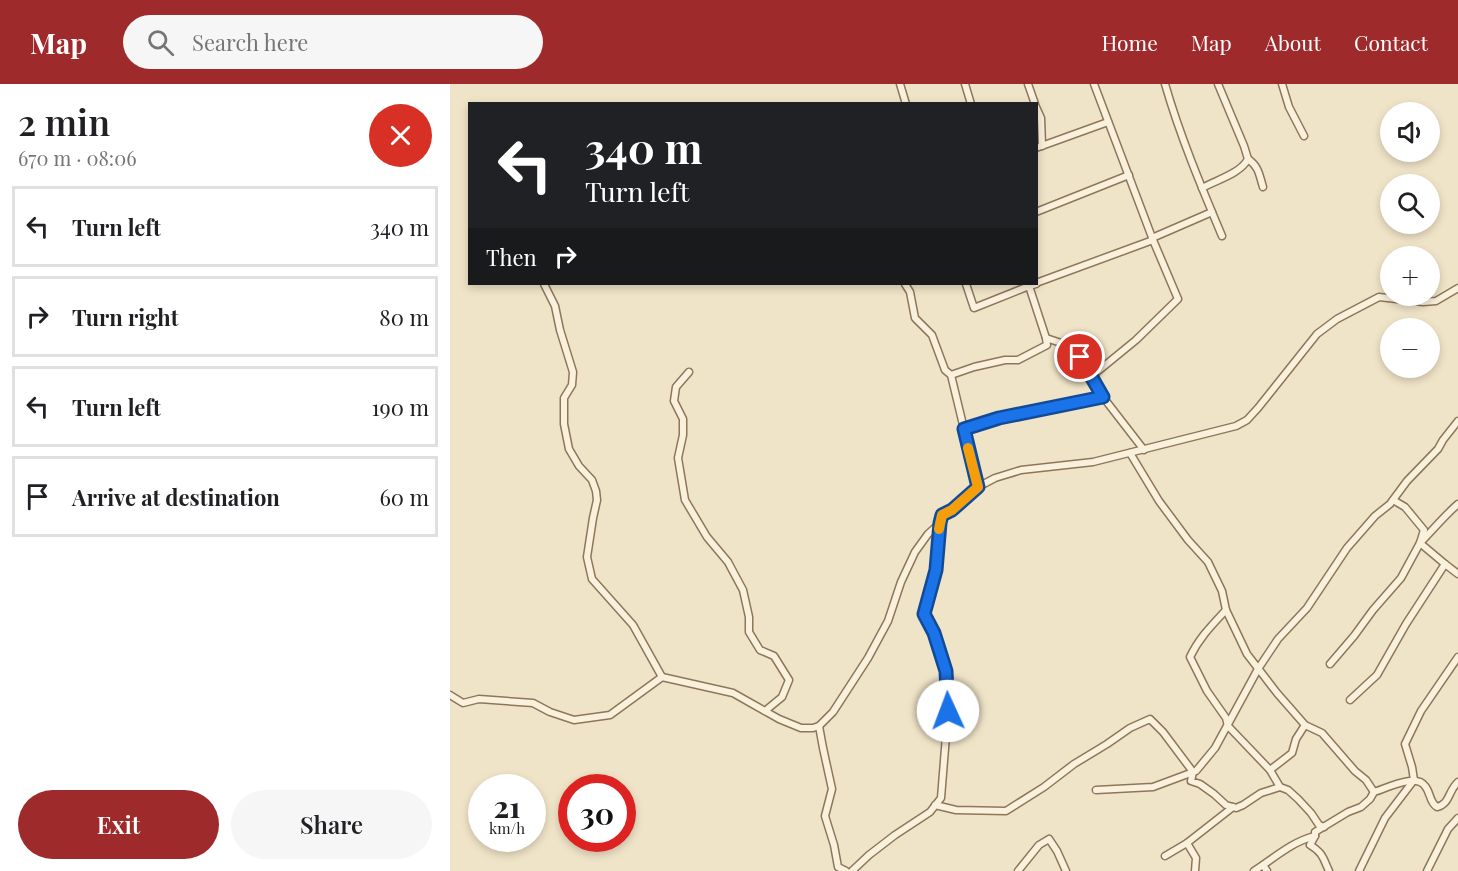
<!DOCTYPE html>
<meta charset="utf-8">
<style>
body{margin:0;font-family:"Playfair Display",serif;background:#f6f6f6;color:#202124;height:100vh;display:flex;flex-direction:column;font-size:22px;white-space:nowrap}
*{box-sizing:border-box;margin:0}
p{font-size:20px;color:#757577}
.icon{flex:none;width:33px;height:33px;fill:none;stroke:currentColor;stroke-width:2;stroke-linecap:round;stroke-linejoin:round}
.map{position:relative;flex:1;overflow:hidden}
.panel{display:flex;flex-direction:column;background:#fff;width:450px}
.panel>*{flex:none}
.guide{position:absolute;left:18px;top:18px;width:570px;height:183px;border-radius:0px;box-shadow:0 3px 9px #0003;background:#202124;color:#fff;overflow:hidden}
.controls{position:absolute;left:930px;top:18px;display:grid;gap:12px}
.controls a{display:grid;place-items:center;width:60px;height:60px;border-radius:50%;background:#fff;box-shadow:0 3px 9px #0003;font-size:30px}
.speed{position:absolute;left:18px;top:690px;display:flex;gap:12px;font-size:30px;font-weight:700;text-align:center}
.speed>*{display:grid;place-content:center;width:78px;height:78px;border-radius:50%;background:#fff;box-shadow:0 3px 9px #0003;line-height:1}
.speed small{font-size:15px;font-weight:400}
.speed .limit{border:9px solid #d22;background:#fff;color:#111}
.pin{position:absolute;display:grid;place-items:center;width:51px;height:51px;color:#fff;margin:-26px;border:3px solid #fff;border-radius:50%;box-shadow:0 2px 6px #0007}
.me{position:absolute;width:66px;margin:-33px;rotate:358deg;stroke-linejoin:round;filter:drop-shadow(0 0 4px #0008)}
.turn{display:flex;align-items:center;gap:21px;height:126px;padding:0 18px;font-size:27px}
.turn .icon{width:78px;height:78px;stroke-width:2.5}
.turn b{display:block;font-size:42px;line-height:51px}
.then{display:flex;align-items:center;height:57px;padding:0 18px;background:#0003;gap:12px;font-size:22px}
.round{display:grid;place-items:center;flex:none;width:63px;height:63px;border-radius:32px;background:#f6f6f6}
.headline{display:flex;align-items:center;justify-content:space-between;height:102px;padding:0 18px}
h1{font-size:36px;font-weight:600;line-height:45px}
.action{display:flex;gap:12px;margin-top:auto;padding:12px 18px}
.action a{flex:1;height:69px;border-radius:36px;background:#9e2a2b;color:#fff;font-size:24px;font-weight:600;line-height:69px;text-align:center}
.action a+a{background:#f6f6f6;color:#202124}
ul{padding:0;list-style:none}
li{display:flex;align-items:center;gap:18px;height:81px;margin:0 12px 9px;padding:0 6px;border:3px solid #e0e0e0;border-radius:0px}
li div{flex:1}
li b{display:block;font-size:22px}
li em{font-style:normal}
header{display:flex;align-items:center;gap:36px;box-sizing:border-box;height:84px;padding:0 30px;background:#9e2a2b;color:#fff}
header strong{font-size:28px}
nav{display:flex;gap:33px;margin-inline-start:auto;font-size:21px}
.search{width:420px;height:54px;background:#f6f6f6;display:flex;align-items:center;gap:15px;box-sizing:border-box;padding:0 21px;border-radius:33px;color:#757577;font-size:22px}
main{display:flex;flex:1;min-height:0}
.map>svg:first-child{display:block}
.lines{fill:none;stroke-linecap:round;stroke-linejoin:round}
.minor-casing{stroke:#8d765c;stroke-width:9}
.minor{stroke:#faf1dc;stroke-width:6}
.route-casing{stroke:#114b97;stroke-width:15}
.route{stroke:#1a73e8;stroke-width:10}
.slow{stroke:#f59e0b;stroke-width:10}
</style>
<header>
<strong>Map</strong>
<div class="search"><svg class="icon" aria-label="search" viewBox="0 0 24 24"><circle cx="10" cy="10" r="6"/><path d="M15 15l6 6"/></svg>Search here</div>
<nav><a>Home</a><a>Map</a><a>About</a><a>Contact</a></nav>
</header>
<main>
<section class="panel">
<div class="headline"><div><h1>2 min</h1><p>670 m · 08:06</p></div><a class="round" style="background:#d93025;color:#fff"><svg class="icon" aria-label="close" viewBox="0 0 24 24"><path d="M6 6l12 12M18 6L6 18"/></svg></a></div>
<ul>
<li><svg class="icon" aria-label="left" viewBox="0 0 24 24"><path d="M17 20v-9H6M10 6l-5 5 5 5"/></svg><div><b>Turn left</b></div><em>340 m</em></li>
<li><svg class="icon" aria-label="right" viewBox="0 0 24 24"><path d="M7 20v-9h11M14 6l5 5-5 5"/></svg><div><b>Turn right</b></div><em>80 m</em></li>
<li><svg class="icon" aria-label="left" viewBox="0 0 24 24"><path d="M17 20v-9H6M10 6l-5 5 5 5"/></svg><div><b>Turn left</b></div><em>190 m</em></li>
<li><svg class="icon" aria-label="arrive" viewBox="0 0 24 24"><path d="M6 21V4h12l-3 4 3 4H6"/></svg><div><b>Arrive at destination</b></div><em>60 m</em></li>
</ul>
<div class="action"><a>Exit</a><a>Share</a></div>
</section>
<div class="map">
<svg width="1008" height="787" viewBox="0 0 1008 787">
<rect width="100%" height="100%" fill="#f0e4c8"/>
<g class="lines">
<defs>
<g id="minor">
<polyline points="450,0 456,20"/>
<polyline points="515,0 521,20"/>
<polyline points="578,0 585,20"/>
<path d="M715,0C730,52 751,102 772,152"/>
<polyline points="832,0 839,23 854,52"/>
<polyline points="586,23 591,34 592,62"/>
<polyline points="586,64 658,38"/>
<path d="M798,75C809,83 809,90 813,103"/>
<path d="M752,104C766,96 790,90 798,75L794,62L768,0"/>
<polyline points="586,128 679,91"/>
<polyline points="702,154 762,128"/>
<polyline points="586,199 703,156"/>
<polyline points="94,200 105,222 110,246 123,288 122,301 114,314 114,340 119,365 129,382 142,396 146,407 147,416 143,434 137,473 142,495 183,541 212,593"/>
<polyline points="455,200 460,208 465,234 482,251 495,286 501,291 528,403"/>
<polyline points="516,200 524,224 579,202"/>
<polyline points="586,200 579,202 596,254 614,260 630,273 653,313 694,366"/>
<polyline points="239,288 226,303 224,317 233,335 233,351 228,374 235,416 257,453 278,478 293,506 299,533 299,548 310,566 324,572 339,596 332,613 315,627"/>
<polyline points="501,291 524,283 555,276 568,276 597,261 596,254"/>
<polyline points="642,292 686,256 728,215 703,156 644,0"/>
<polyline points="514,345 549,334 653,313"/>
<polyline points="680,369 709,417 738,456 758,478 772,507 776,526 797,570 827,609 855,641 872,649 905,687 916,696 924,708"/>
<path d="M995,480L970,459C983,446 994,432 1008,420"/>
<path d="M776,526C762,541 749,554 740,573L757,607L776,634L778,642L820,686L830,703L838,706L848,715L861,729L869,741L874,743"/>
<polyline points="880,580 904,552 923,526 951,494 970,459 974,446 955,423 943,416"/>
<polyline points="0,611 13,619 29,615 83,619 100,628 124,636 160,631 212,593 283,609 329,635 351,644 363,644 369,642 383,628 418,574 438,537 451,498 465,468 478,450 490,439 492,431 502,426 528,403 545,394 571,386 643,378 786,342 797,336 808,324 867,250 887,235 929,213 973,218 986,217 1008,204"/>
<polyline points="900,616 927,591 956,540 995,480 1008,490"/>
<polyline points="369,642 373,664 382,705 375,732 384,761 388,783 396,787"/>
<polyline points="820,686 842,669 846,655 855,641"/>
<polyline points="646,706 703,703 746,687 765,664 808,585 828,555 857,524 897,464 925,432 940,420 957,397 988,365 993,356 1008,337"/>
<polyline points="485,721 506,726 556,727 594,703 624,680 657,660 680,644 700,635 713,648 743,688 741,697 750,700 764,710 776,721 786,724 793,721 811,709 830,703"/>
<polyline points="737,759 746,774 745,787"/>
<polyline points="715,772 737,759 783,723"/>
<polyline points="402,787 419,771 445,751 480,728 491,714 498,627 496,587 484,549 474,530 486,486 490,439"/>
<polyline points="568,787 589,761 599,755 607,767 616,787"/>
<polyline points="804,787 813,781"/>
<path d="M817,787L813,781C830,769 845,757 865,752"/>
<path d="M879,787C873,774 873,769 860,761L865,752V748L898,728L911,723L920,715L924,708C937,704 966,689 975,702C981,709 979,718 987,723C1000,720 998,707 1008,698"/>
<polyline points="909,787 935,734 964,696 962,683 955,660 971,627 1008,573"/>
<polyline points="977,787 998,745 1008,734"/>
</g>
</defs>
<use href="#minor" class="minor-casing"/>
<use href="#minor" class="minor"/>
</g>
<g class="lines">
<defs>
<polyline id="route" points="498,627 496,587 484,549 474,530 486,486 490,439 492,431 502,426 528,403 514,345 549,334 653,313 630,273"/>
</defs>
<use href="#route" class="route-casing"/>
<use href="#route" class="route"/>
<polyline class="slow" points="489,445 492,431 502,426 528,403 518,364"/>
</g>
</svg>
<div class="controls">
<a><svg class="icon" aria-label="sound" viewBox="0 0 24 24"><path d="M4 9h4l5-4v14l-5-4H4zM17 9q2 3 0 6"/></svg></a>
<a><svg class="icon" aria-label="search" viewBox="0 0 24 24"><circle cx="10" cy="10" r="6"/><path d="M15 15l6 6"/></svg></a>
<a>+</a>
<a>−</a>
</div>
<div class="speed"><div>21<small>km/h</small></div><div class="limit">30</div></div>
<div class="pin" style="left:630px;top:273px;background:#d93025"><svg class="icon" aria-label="arrive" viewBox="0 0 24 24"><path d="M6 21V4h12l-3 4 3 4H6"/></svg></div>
<svg class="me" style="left:498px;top:627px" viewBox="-20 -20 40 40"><circle r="19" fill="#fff"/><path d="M0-13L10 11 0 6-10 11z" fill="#1a73e8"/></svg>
<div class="guide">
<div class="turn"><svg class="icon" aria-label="left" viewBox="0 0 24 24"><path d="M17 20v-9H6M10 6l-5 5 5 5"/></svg><div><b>340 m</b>Turn left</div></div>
<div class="then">Then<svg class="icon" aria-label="right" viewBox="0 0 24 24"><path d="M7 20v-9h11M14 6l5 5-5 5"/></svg></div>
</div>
</div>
</main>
